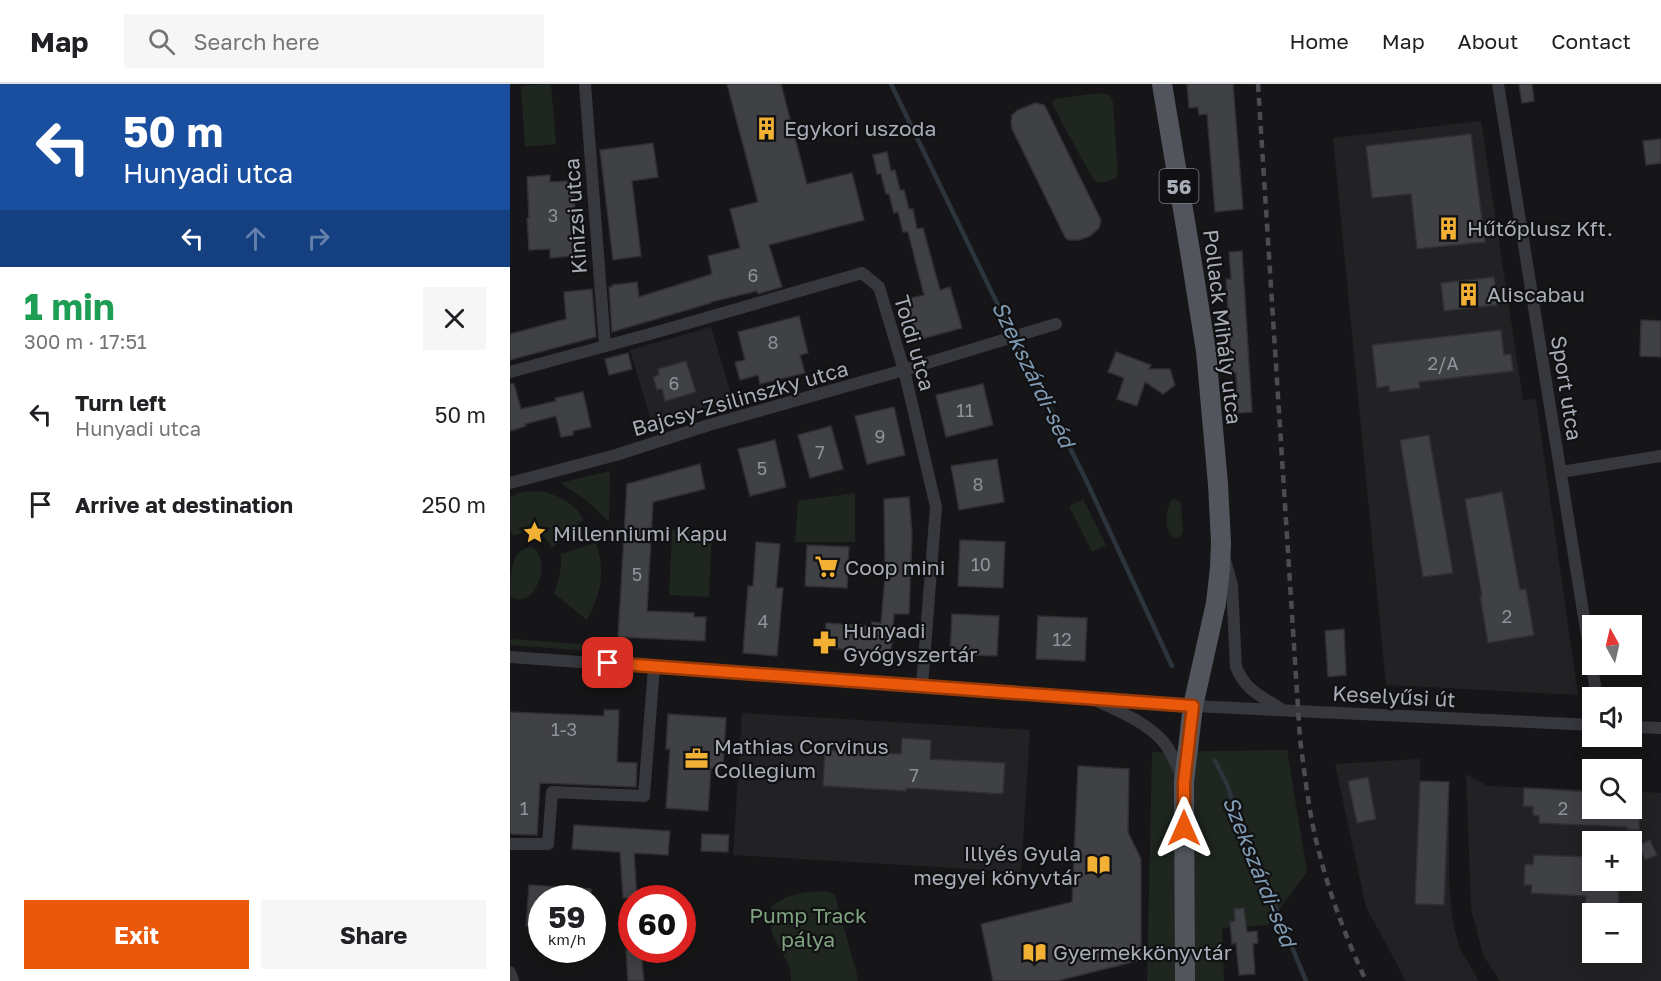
<!DOCTYPE html>
<meta charset="utf-8">
<style>
body{margin:0;font-family:"Golos Text",sans-serif;background:#f6f6f6;color:#202124;height:100vh;display:flex;flex-direction:column;font-size:22px;white-space:nowrap}
*{box-sizing:border-box;margin:0}
p{font-size:20px;color:#757577}
.icon{flex:none;width:33px;height:33px;fill:none;stroke:currentColor;stroke-width:2;stroke-linecap:round;stroke-linejoin:round}
.map{position:relative;flex:1;overflow:hidden}
.details{display:flex;flex-direction:column;background:#fff;width:510px}
.details>*{flex:none}
.banner{background:#1a4fa0;color:#fff;overflow:hidden}
.needle{width:39px;rotate:352deg}
.controls{position:absolute;left:1072px;top:531px;display:grid;gap:12px}
.controls a{display:grid;place-items:center;width:60px;height:60px;border-radius:0px;background:#fff;box-shadow:0 3px 15px #0003;font-size:30px}
.speed{position:absolute;left:18px;top:801px;display:flex;gap:12px;font-size:30px;font-weight:700;text-align:center}
.speed>*{display:grid;place-content:center;width:78px;height:78px;border-radius:50%;background:#fff;box-shadow:0 3px 15px #0003;line-height:1}
.speed small{font-size:15px;font-weight:400}
.speed .limit{border:9px solid #d22;background:#fff;color:#111}
.pin{position:absolute;display:grid;place-items:center;width:51px;height:51px;color:#fff;margin:-26px;border-radius:12px;box-shadow:0 3px 9px #0006}
.me{position:absolute;width:66px;margin:-33px;rotate:0deg;stroke-linejoin:round;filter:drop-shadow(0 0 4px #0008)}
.turn{display:flex;align-items:center;gap:21px;height:126px;padding:0 24px;font-size:27px}
.turn .icon{width:78px;height:78px;stroke-width:2.5}
.turn b{display:block;font-size:42px;line-height:51px}
.lanes{display:flex;align-items:center;height:57px;padding:0 24px;background:#0003;justify-content:center;gap:30px;direction:ltr}
.lanes .off{opacity:.35}
.round{display:grid;place-items:center;flex:none;width:63px;height:63px;border-radius:0px;background:#f6f6f6}
.head{display:flex;align-items:center;justify-content:space-between;height:102px;padding:0 24px}
h1{font-size:36px;font-weight:700;line-height:45px;color:#1e9e55}
.action{display:flex;gap:12px;margin-top:auto;padding:12px 24px}
.action a{flex:1;height:69px;border-radius:0px;background:#ea580c;color:#fff;font-size:24px;font-weight:700;line-height:69px;text-align:center}
.action a+a{background:#f6f6f6;color:#202124}
ul{padding:0;list-style:none}
li{display:flex;align-items:center;gap:18px;height:90px;padding:0 24px}
li div{flex:1}
li b{display:block;font-size:22px}
li em{font-style:normal}
header{display:flex;align-items:center;gap:36px;box-sizing:border-box;height:84px;padding:0 30px;background:#fff;border-bottom:2px solid #e0e0e0}
header strong{font-size:28px}
nav{display:flex;gap:33px;margin-inline-start:auto;font-size:21px}
.search{width:420px;height:54px;background:#f6f6f6;display:flex;align-items:center;gap:15px;box-sizing:border-box;padding:0 21px;border-radius:0px;color:#757577;font-size:22px}
main{display:flex;flex:1;min-height:0}
.map>svg:first-child{display:block}
.built{fill:#222225;fill-rule:evenodd}
.green{fill:#1e261f}
.lines{fill:none;stroke-linecap:round;stroke-linejoin:round}
.stream{stroke:#2c353c;stroke-width:4.5}
.building{fill:#404145;stroke:#303034;stroke-width:1.5}
.street{stroke:#37383d;stroke-width:12}
.primary{stroke:#53555c;stroke-width:20}
.rail{stroke:#4a4c52;stroke-width:4.5;stroke-dasharray:8 6;stroke-linecap:butt}
.route-casing{stroke:#983908;stroke-width:15}
.route{stroke:#ea580c;stroke-width:10}
.labels{text-anchor:middle;dominant-baseline:central;stroke-width:4.5;stroke-linejoin:round;paint-order:stroke}
.number-label{font-size:18px;fill:#8e929b}
.shield{fill:#111113;stroke:#7b7e86;stroke-width:1.5}
.shield-label{font-size:20px;font-weight:bold;fill:#a8adb8}
.poi-label{font-size:21px;fill:#a8adb8;stroke:#111113;text-anchor:start}
.street-label{font-size:21px;fill:#a8adb8;stroke:#111113}
.park-label{font-size:21px;fill:#7fa381;stroke:#111113}
.water-label{font-size:22px;font-style:italic;fill:#7f9bb3;stroke:#111113}
</style>
<header>
<strong>Map</strong>
<div class="search"><svg class="icon" aria-label="search" viewBox="0 0 24 24"><circle cx="10" cy="10" r="6"/><path d="M15 15l6 6"/></svg>Search here</div>
<nav><a>Home</a><a>Map</a><a>About</a><a>Contact</a></nav>
</header>
<main>
<section class="details">
<div class="banner">
<div class="turn"><svg class="icon" aria-label="left" viewBox="0 0 24 24"><path d="M17 20v-9H6M10 6l-5 5 5 5"/></svg><div><b>50 m</b>Hunyadi utca</div></div>
<div class="lanes"><svg class="icon" aria-label="left" viewBox="0 0 24 24"><path d="M17 20v-9H6M10 6l-5 5 5 5"/></svg><svg class="icon off" aria-label="ahead" viewBox="0 0 24 24"><path d="M12 20V5M6 11l6-6 6 6"/></svg><svg class="icon off" aria-label="right" viewBox="0 0 24 24"><path d="M7 20v-9h11M14 6l5 5-5 5"/></svg></div>
</div>
<div class="head"><div><h1>1 min</h1><p>300 m · 17:51</p></div><a class="round"><svg class="icon" aria-label="close" viewBox="0 0 24 24"><path d="M6 6l12 12M18 6L6 18"/></svg></a></div>
<ul>
<li><svg class="icon" aria-label="left" viewBox="0 0 24 24"><path d="M17 20v-9H6M10 6l-5 5 5 5"/></svg><div><b>Turn left</b><p>Hunyadi utca</p></div><em>50 m</em></li>
<li><svg class="icon" aria-label="arrive" viewBox="0 0 24 24"><path d="M6 21V4h12l-3 4 3 4H6"/></svg><div><b>Arrive at destination</b></div><em>250 m</em></li>
</ul>
<div class="action"><a>Exit</a><a>Share</a></div>
</section>
<div class="map">
<svg width="1151" height="897" viewBox="0 0 1151 897">
<rect width="100%" height="100%" fill="#161618"/>
<g class="built">
<polygon points="971,37 1013,316 1026,315 1068,611 876,601 823,54"/>
<polygon points="201,243 223,317 142,340 120,266"/>
<polygon points="232,629 520,646 511,788 223,771"/>
<polygon points="910,675 910,697 939,698 939,798 942,833 949,863 969,897 896,897 856,823 825,680"/>
<path d="M956,690L978,702L1083,706V724H1122V707L1151,709V897H990L973,871L961,825ZM1083,758H1122V796H1083ZM1083,830H1122V868H1083Z"/>
</g>
<g class="green">
<polygon points="41,0 46,60 15,63 11,2"/>
<path d="M587,9L600,11L603,19L608,89L607,93C599,97 592,101 584,96L557,48L542,19L545,15Z"/>
<polygon points="100,387 99,438 76,416 50,399"/>
<path d="M30,407C47,411 65,418 73,436L42,464C31,445 23,444 3,452L0,445V413L13,408Z"/>
<polygon points="345,409 345,458 285,458 288,417"/>
<polygon points="573,415 596,461 582,468 559,422"/>
<path d="M664,415L669,417L671,420L673,448L669,454H664C654,445 656,430 660,418Z"/>
<polygon points="162,446 202,447 199,513 159,511"/>
<path d="M86,459C96,488 91,509 77,536L44,509C49,496 52,484 51,470Z"/>
<path d="M21,463C44,474 25,529 0,512C0,493 0,465 21,463Z"/>
<polygon points="0,555 97,562 97,568 0,561"/>
<polygon points="777,666 797,788 758,841 712,844 714,897 637,897 642,668"/>
<path d="M316,807L325,811L348,895L347,897H281L280,883L262,850L260,836L261,823C277,809 296,808 316,807Z"/>
</g>
<g class="lines">
<g class="stream">
<polyline points="381,0 484,213 576,396 662,582"/>
<polyline points="705,677 717,700 726,727 796,897"/>
</g>
</g>
<g class="building">
<polygon points="217,0 271,0 297,100 342,89 354,136 259,161 272,203 248,210 247,207 201,218 201,219 102,248 99,203 102,203 102,201 127,198 129,213 202,190 198,172 230,164 220,125 248,118"/>
<polygon points="677,0 723,0 733,125 705,128 697,30 689,31 688,23 679,24"/>
<polygon points="1009,0 1022,0 1024,17 1012,19"/>
<polygon points="525,19 534,21 538,28 591,136 589,144 580,152 569,156 558,156 555,153 502,45 501,38 502,31 508,26"/>
<polygon points="961,50 975,158 907,165 901,110 862,114 856,62"/>
<polygon points="1151,55 1151,79 1136,81 1133,57"/>
<polygon points="143,59 148,93 122,97 131,172 103,176 90,66"/>
<polygon points="377,68 381,87 385,86 390,106 394,106 399,125 403,125 407,145 413,144 430,206 440,203 452,244 404,257 393,216 414,211 398,148 393,148 388,128 384,129 379,110 376,110 371,90 367,90 363,71"/>
<polygon points="40,91 40,98 60,97 61,111 64,111 65,128 60,129 63,172 40,174 40,165 19,166 17,134 19,134 17,93"/>
<polygon points="732,167 742,328 728,329 726,289 722,289 716,195 721,195 719,168"/>
<polygon points="984,193 987,221 934,227 931,199"/>
<polygon points="82,205 86,253 0,276 0,250 56,235 54,208"/>
<polygon points="289,232 298,269 290,271 295,289 250,300 248,291 230,296 225,278 235,276 228,248"/>
<polygon points="1131,236 1151,237 1151,273 1130,272"/>
<polygon points="991,246 994,271 1001,270 1003,287 909,298 910,304 879,308 879,302 867,304 862,261"/>
<polygon points="606,268 641,281 639,285 660,285 665,301 653,310 635,298 627,322 607,315 614,294 598,288"/>
<polygon points="118,269 122,285 99,291 95,275"/>
<polygon points="176,277 186,308 155,317 152,305 147,306 143,293 149,291 148,285"/>
<polygon points="0,300 4,300 11,325 46,317 45,314 73,308 81,343 63,347 63,351 51,353 46,332 15,340 16,342 0,347"/>
<polygon points="473,300 483,341 436,353 426,311"/>
<polygon points="384,323 395,371 357,380 345,332"/>
<polygon points="321,342 333,385 300,394 288,351"/>
<polygon points="919,351 943,489 913,493 890,356"/>
<polygon points="265,356 276,403 240,412 228,365"/>
<polygon points="487,375 494,418 449,426 441,382"/>
<polygon points="190,380 195,405 143,418 137,527 184,529 184,533 196,533 195,557 108,553 117,400"/>
<polygon points="992,408 1010,506 1016,505 1024,551 978,559 970,512 972,512 955,415"/>
<polygon points="399,413 402,450 399,530 384,530 381,568 315,564 316,539 362,542 362,538 371,539 375,492 374,415"/>
<polygon points="450,456 495,458 493,504 448,502"/>
<polygon points="246,458 270,460 266,504 273,504 267,572 233,569 238,502 243,502"/>
<polygon points="297,461 339,463 337,504 295,502"/>
<polygon points="442,530 489,532 487,572 440,570"/>
<polygon points="528,532 577,534 575,577 526,575"/>
<polygon points="834,545 836,591 818,593 815,547"/>
<polygon points="94,626 109,626 107,678 127,679 126,703 30,699 27,751 0,750 0,628 94,632"/>
<polygon points="158,630 216,634 213,684 201,684 198,727 156,724 160,665 156,665"/>
<polygon points="392,654 421,656 420,675 495,679 493,710 396,704 396,707 313,702 315,666 391,670"/>
<polygon points="568,682 619,685 618,748 631,775 631,876 547,897 483,897 471,840 562,818"/>
<polygon points="858,693 866,735 847,739 838,697"/>
<polygon points="910,697 939,698 934,821 905,820"/>
<polygon points="1014,704 1083,708 1083,724 1130,724 1129,746 1117,745 1117,743 1029,739 1029,732 1023,731 1023,723 1013,722"/>
<polygon points="64,741 160,747 158,771 124,769 127,814 113,814 110,768 62,765"/>
<polygon points="192,750 219,751 218,768 191,767"/>
<polygon points="1140,756 1147,771 1135,776 1129,761"/>
<polygon points="1024,771 1083,773 1083,796 1109,796 1108,830 1075,830 1076,812 1021,809 1022,801 1014,801 1015,780 1023,781"/>
<polygon points="19,801 81,805 81,814 32,814 32,843 16,842"/>
<polygon points="734,824 737,848 747,847 748,859 743,860 745,890 729,891 726,859 722,860 720,838 725,837 724,825"/>
<polygon points="116,866 131,866 134,897 118,897"/>
</g>
<g class="lines">
<g class="street">
<polyline points="75,0 95,262"/>
<polyline points="988,0 1087,614"/>
<polyline points="0,288 147,248 352,189 369,203 394,286 426,423 412,602"/>
<polyline points="1051,388 1151,372"/>
<polyline points="0,399 106,371 199,341 394,286 546,240"/>
<path d="M715,476L722,501L726,583C736,607 750,611 771,625"/>
<polyline points="0,573 683,622 1083,641"/>
<path d="M587,617C611,628 640,640 656,661C663,671 668,685 673,696"/>
<polyline points="1122,643 1151,644"/>
<polyline points="0,760 38,760 42,708 134,712 144,583"/>
<polyline points="0,888 3,897"/>
</g>
<polyline class="primary" points="652,0 680,167 696,267 708,400 711,458 710,484 706,519 683,622 674,698 675,897"/>
<path class="rail" d="M748,0L790,655C795,692 799,731 809,768C820,812 837,856 856,897"/>
</g>
<g class="lines">
<defs>
<polyline id="route" points="98,579 683,622 674,698 674,744"/>
</defs>
<use href="#route" class="route-casing"/>
<use href="#route" class="route"/>
</g>
<defs>
<symbol id="building-bare" viewBox="-9 -9 18 18"><path d="M-4-6H4V6H1V3H-1V6H-4ZM-2.5-4.3h1.7v1.8h-1.7ZM.8-4.3h1.7v1.8H.8ZM-2.5-1h1.7V.8h-1.7ZM.8-1h1.7V.8H.8Z" fill="#f2b134" stroke="#111113" stroke-width="2.5" paint-order="stroke"/></symbol>
<symbol id="sight-bare" viewBox="-9 -9 18 18"><path d="M0-6L1.8-2.2L6-1.7L2.9 1.2L3.7 5.4L0 3.3L-3.7 5.4L-2.9 1.2L-6-1.7L-1.8-2.2Z" fill="#f2b134" stroke="#111113" stroke-width="2.5" paint-order="stroke"/></symbol>
<symbol id="supermarket-bare" viewBox="-9 -9 18 18"><path d="M-6-5.5h2.5l.6 2H6L4.5 2H-2.5L-4.4-4H-6ZM-1.5 3.2a1.3 1.3 0 1 0 .1 0ZM3 3.2a1.3 1.3 0 1 0 .1 0Z" fill="#f2b134" stroke="#111113" stroke-width="2.5" paint-order="stroke"/></symbol>
<symbol id="pharmacy-bare" viewBox="-9 -9 18 18"><path d="M-2-6h4v4h4v4h-4v4h-4v-4h-4v-4h4Z" fill="#f2b134" stroke="#111113" stroke-width="2.5" paint-order="stroke"/></symbol>
<symbol id="office-bare" viewBox="-9 -9 18 18"><path d="M-6-3h4V-5.5h4V-3h4V5H-6ZM-1-4.5V-3h2v-1.5ZM-6 0V1H6V0Z" fill="#f2b134" stroke="#111113" stroke-width="2.5" paint-order="stroke"/></symbol>
<symbol id="library-bare" viewBox="-9 -9 18 18"><path d="M-6-4Q-3-5.5-.7-3.5V5Q-3 3-6 4ZM6-4Q3-5.5 .7-3.5V5Q3 3 6 4Z" fill="#f2b134" stroke="#111113" stroke-width="2.5" paint-order="stroke"/></symbol>
</defs>
<g fill-rule="evenodd">
<use href="#building-bare" x="240" y="28" width="33" height="33"/>
<use href="#building-bare" x="922" y="128" width="33" height="33"/>
<use href="#building-bare" x="942" y="194" width="33" height="33"/>
<use href="#sight-bare" x="8" y="432" width="33" height="33"/>
<use href="#supermarket-bare" x="300" y="466" width="33" height="33"/>
<use href="#pharmacy-bare" x="298" y="542" width="33" height="33"/>
<use href="#office-bare" x="170" y="658" width="33" height="33"/>
<use href="#library-bare" x="572" y="764" width="33" height="33"/>
<use href="#library-bare" x="508" y="852" width="33" height="33"/>
</g>
<g class="labels">
<g class="number-label">
<text x="43" y="131">3</text>
<text x="243" y="191">6</text>
<text x="263" y="258">8</text>
<text x="933" y="279">2/A</text>
<text x="164" y="299">6</text>
<text x="455" y="326">11</text>
<text x="370" y="352">9</text>
<text x="310" y="368">7</text>
<text x="252" y="384">5</text>
<text x="468" y="400">8</text>
<text x="471" y="480">10</text>
<text x="127" y="490">5</text>
<text x="997" y="532">2</text>
<text x="253" y="537">4</text>
<text x="552" y="555">12</text>
<text x="54" y="645">1-3</text>
<text x="404" y="691">7</text>
<text x="14" y="724">1</text>
<text x="1053" y="724">2</text>
</g>
<rect class="shield" x="649.5" y="85" width="39" height="34" rx="4.5"/>
<g class="shield-label">
<text x="669" y="102">56</text>
</g>
<g class="poi-label">
<text x="274" y="44">Egykori uszoda</text>
<text x="957" y="144">Hűtőplusz Kft.</text>
<text x="977" y="210">Aliscabau</text>
<text x="43" y="449">Millenniumi Kapu</text>
<text x="335" y="483">Coop mini</text>
<text x="333" y="546">Hunyadi<tspan x="333" dy="24">Gyógyszertár</tspan></text>
<text x="204" y="662">Mathias Corvinus<tspan x="204" dy="24">Collegium</tspan></text>
<text x="571" y="769" text-anchor="end">Illyés Gyula<tspan x="571" dy="24">megyei könyvtár</tspan></text>
<text x="543" y="868">Gyermekkönyvtár</text>
</g>
<g class="street-label">
<text transform="translate(65 132) rotate(-94)">Kinizsi utca</text>
<text transform="translate(713 243) rotate(83)">Pollack Mihály utca</text>
<text transform="translate(405 259) rotate(74)">Toldi utca</text>
<text transform="translate(1057 304) rotate(81)">Sport utca</text>
<text transform="translate(230 314) rotate(-16)">Bajcsy-Zsilinszky utca</text>
<text transform="translate(884 612) rotate(3)">Keselyűsi út</text>
</g>
<g class="park-label">
<text x="298" y="831">Pump Track<tspan x="298" dy="24">pálya</tspan></text>
</g>
<g class="water-label">
<text transform="translate(524 290) rotate(64)">Szekszárdi-séd</text>
<text transform="translate(750 787) rotate(68)">Szekszárdi-séd</text>
</g>
</g>
</svg>
<div class="controls">
<a><svg class="needle" viewBox="-14 -14 28 28"><path d="M0-13l5 13h-10z" fill="#e53935"/><path d="M0 13l5-13h-10z" fill="#757577"/></svg></a>
<a><svg class="icon" aria-label="sound" viewBox="0 0 24 24"><path d="M4 9h4l5-4v14l-5-4H4zM17 9q2 3 0 6"/></svg></a>
<a><svg class="icon" aria-label="search" viewBox="0 0 24 24"><circle cx="10" cy="10" r="6"/><path d="M15 15l6 6"/></svg></a>
<a>+</a>
<a>−</a>
</div>
<div class="speed"><div>59<small>km/h</small></div><div class="limit">60</div></div>
<div class="pin" style="left:98px;top:579px;background:#d93025"><svg class="icon" aria-label="arrive" viewBox="0 0 24 24"><path d="M6 21V4h12l-3 4 3 4H6"/></svg></div>
<svg class="me" style="left:674px;top:744px" viewBox="-20 -20 40 40"><path d="M0-17L14 15 0 8-14 15z" fill="#ea580c" stroke="#fff" stroke-width="4"/></svg>
</div>
</main>
